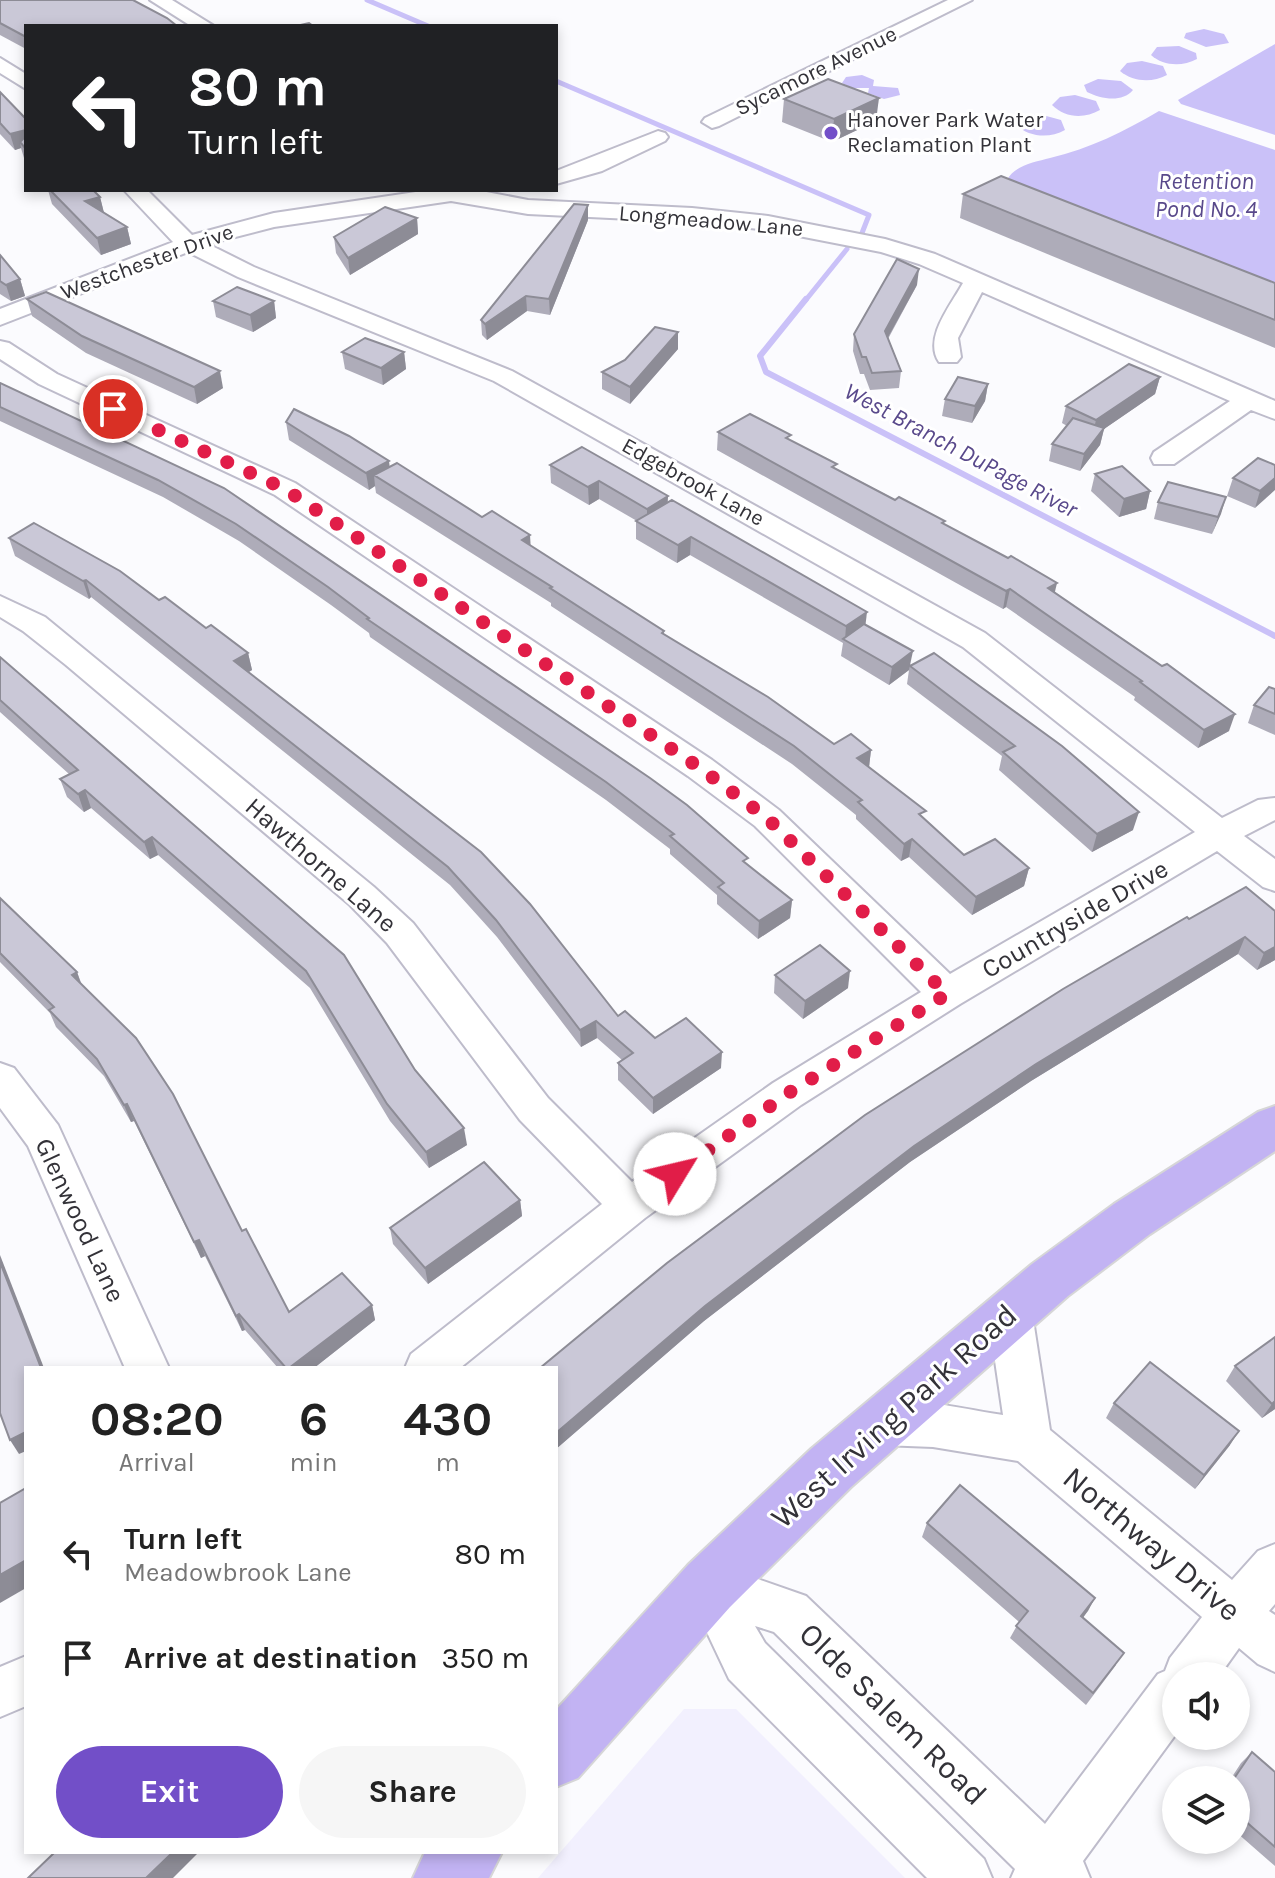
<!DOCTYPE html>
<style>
body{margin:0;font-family:Karla,sans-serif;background:#f6f6f6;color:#222;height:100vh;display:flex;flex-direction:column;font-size:30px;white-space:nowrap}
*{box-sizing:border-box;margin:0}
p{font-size:26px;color:#767676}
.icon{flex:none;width:44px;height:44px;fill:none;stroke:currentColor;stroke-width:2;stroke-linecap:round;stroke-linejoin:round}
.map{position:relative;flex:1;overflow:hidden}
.drawer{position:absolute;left:24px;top:1366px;width:534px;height:488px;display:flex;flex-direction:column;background:#fff;border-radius:0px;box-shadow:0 4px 12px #0003}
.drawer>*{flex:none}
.guide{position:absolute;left:24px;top:24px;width:534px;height:168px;border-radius:0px;box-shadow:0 4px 12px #0003;background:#202124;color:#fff;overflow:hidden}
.buttons{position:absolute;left:1162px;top:1662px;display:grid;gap:16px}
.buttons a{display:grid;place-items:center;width:88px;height:88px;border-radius:50%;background:#fff;box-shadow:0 4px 12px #0003;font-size:40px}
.pin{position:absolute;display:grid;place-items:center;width:68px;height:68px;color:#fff;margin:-34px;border:4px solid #fff;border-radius:50%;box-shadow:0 2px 8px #0007}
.me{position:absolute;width:88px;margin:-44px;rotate:54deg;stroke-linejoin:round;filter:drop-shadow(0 0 6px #0008)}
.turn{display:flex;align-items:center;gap:28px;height:168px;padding:0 32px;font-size:36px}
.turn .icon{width:104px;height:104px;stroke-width:2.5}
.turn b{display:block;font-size:56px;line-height:68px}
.eta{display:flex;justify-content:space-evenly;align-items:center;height:136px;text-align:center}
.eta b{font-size:48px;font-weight:700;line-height:56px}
.button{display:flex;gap:16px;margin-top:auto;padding:16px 32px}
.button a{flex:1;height:92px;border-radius:48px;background:#724fc8;color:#fff;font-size:32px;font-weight:700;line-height:92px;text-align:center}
.button a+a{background:#f6f6f6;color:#222}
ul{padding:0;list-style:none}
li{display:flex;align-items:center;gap:24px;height:104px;padding:0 32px}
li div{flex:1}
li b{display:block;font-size:30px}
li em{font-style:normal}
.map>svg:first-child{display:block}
.built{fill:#f2f0fe}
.water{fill:#cac1f8}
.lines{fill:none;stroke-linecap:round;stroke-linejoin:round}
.stream-far1{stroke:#cac1f8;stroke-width:5}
.stream{stroke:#cac1f8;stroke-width:6}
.minor-casing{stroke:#bebccb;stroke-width:4}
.major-casing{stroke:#d6d6d7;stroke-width:4}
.minor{fill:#fff;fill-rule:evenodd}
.major{fill:#c2b3f3;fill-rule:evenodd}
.wall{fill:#aeacb9}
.shaded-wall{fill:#8d8c96}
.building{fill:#cac8d7;stroke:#8d8c96;stroke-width:2}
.route{stroke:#e11d48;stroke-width:14;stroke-dasharray:0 25.2}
.poi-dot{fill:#724fc8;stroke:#fff;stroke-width:3}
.labels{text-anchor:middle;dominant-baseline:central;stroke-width:6;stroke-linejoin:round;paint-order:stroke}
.far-street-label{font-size:22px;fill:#333238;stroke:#fff}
.far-poi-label{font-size:22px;fill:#333238;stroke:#fff;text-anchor:start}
.far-water-label{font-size:24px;font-style:italic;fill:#59498b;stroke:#fff}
.street-label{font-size:26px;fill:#333238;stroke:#fff}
.near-street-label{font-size:32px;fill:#333238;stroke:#fff}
</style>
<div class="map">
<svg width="1275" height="1878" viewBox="0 0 1275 1878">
<rect width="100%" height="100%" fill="#fbfbfe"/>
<polygon class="built" points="684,1709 736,1709 905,1878 538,1878"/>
<g class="water">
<polygon points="1204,29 1224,34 1229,43 1206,47 1184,38 1186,33"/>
<polygon points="1275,44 1275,135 1181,104 1178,100"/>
<path d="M1179,46L1196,53L1197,59C1182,67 1163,66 1151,55L1157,47Z"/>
<path d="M1142,61L1163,66L1167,75C1152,83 1133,82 1120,71L1127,63Z"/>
<polygon points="862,75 874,80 873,86 898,88 900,95 884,99 868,93 869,88 852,88 842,83 846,77"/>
<path d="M1098,79L1121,81L1133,90C1122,103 1101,99 1087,92L1084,85Z"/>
<path d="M1075,95L1096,101L1100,110C1084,119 1065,118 1052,105L1060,97Z"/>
<path d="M1159,111L1275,150V291L1007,180C1015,165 1035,162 1050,158C1091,148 1123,132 1159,111Z"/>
<path d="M1039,114L1061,120L1065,130C1049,139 1029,137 1016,125L1019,118Z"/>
</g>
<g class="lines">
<g class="stream-far1">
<polyline points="367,0 428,26"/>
<polyline points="556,81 869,215 862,233"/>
<polyline points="805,301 847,249"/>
</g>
<polyline class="stream" points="806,299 760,356 766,372 1275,636"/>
<defs>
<g id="minor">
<polygon points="150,0 172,0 214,26 191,26"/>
<polygon points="948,0 972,0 719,126 712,128 702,122 705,118"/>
<polygon points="0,58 26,74 26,89 0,73"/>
<polygon points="658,131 665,133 668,137 665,141 602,171 556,184 556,171"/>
<path d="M124,190H147L192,235L274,213L429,190H476L528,200L692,208L768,216L885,239L935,254L1275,401V419L1251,410L1174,464H1154L1151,458L1154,452L1230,401L982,292L958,338L961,357L957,362H939C923,338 951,305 963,283L919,264L881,252L768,230L692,222L528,214L451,201L274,227L208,244L254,267L512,371L985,633L1222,818L1258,800L1275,798V820L1244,836L1275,859V891L1263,887L1217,851L960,1004L801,1105L645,1218L460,1368H405L411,1354L602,1204L520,1120L387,943L350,905L66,665L23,631L0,617V596L45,617L374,887L413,923L548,1098L632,1182L773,1083L921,992L755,826L688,776L275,495L39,384L0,359V341L9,343L57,374L295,483L712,760L779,810L950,974L1195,832L963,647L494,381L238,277L188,252L0,325V309L173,242Z"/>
<polygon points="0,1063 14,1068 58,1125 169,1368 125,1368 28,1146 0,1108"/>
<path d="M1010,1294L1025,1299L1032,1313L1050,1430L1232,1580L1258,1551L1275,1544V1604L1269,1611L1275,1615V1672L1258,1664L1239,1648L1219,1676H1176V1734L1083,1861L1090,1878H1011L1015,1869L774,1632L755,1626L765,1643L984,1859L992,1878H927L729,1679L685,1586L692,1569L709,1562L806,1596L1045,1824L1158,1674L1165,1671L1170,1658L1202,1617L1018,1461L933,1447L882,1445L866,1439L859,1424L866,1409C907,1393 960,1409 1003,1415L988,1313L995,1299Z"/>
<polygon points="26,1656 26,1706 0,1717 0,1667"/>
</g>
<g id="major">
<polygon points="1275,1106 1275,1151 1150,1234 1068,1296 851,1487 730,1607 578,1778 556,1787 556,1710 688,1565 811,1449 1032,1264 1114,1204 1258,1112"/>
<polygon points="425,1852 502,1852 489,1878 413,1878"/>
</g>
</defs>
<use href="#minor" class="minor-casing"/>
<use href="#major" class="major-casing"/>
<use href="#minor" class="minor"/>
<use href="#major" class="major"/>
</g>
<g class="wall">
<polygon points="0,0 26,26 26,49 0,35"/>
<polygon points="0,92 26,119 26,160 24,158 21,148 15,150 0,134"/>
<polygon points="784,99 876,121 832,142 782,122"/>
<polygon points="48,190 93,190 100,197 104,213 127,227 131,244 101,255 52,204"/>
<polygon points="963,194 1275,283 1275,348 960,218"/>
<polygon points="417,218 418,234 350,275 336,253 334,237"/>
<polygon points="588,220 550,315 527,311 487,340 482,335 481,320"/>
<polygon points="0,255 20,279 25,296 11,301 0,294"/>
<polygon points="917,285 888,339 901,371 899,388 870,390 864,374 860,374 853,351 854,334"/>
<polygon points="27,299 223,388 197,404 86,353 32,316"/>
<polygon points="213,301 274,301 276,318 253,332 216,317"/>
<polygon points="678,332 678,349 630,404 602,389 602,372"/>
<polygon points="342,352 404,352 406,369 383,385 345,369"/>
<polygon points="1160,377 1155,394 1104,429 1100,445 1080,471 1049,461 1052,444 1067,426 1062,423 1066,406"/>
<polygon points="0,383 224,488 747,865 792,900 790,918 758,939 717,904 717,895 670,854 670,849 606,800 370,637 369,633 331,605 239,541 163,497 0,421"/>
<polygon points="988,384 985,401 972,423 942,416 945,399"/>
<polygon points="286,422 390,467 482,517 531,546 664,631 664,634 834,744 871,750 869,767 964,855 1029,868 1024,886 972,915 909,857 901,861 856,819 856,815 792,764 551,606 551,603 376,493 375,486 369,490 289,440"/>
<polygon points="718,432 790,440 837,469 944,525 1055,592 1229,731 1198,748 1134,700 1135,697 1006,607 1003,609 717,450"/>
<polygon points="550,465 668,496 667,503 866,625 911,665 1133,830 1092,852 999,770 1002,756 907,684 909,670 889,685 841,656 843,643 690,555 677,563 636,539 636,521 637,521 599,499 589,505 551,483"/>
<polygon points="1275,465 1255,508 1227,496 1233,478"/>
<polygon points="1095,474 1150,491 1146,509 1119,517 1091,491"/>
<polygon points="1226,497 1212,534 1154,519 1158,502"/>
<polygon points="9,538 159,600 248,653 252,670 249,672 618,1016 655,1038 721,1068 653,1114 618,1080 618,1063 622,1060 597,1038 581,1047 497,937 450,885 91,597 89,599 15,556"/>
<polygon points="0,657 415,1070 467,1145 429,1168 390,1121 310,988 158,855 150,859 91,808 84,812 67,797 60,779 69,774 0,712"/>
<polygon points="1275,689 1275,735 1248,723 1254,705"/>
<polygon points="0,898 77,972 82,985 242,1231 289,1312 372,1305 375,1320 314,1368 278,1368 245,1330 242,1331 205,1256 201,1258 134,1121 131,1122 104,1076 56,1027 50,1013 0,962"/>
<polygon points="1275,911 1275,960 1257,970 1238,954 1031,1081 910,1162 704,1321 556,1449 556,1368 1189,919"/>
<polygon points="775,975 848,988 803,1019 774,993"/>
<polygon points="520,1200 522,1216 428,1284 393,1244 390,1228"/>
<polygon points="1275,1337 1275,1409 1262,1418 1226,1381 1235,1366"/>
<polygon points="1114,1403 1230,1445 1195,1489 1106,1418"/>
<polygon points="927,1523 1095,1598 1083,1618 1116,1665 1086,1705 1010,1638 1019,1622 922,1537"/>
<polygon points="1252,1752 1275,1772 1275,1866 1236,1832 1236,1780 1230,1780 1241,1763"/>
</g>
<g class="shaded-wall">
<polygon points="879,98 876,121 832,142 834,119"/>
<polygon points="26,130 26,147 20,142 21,148 15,150 10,134"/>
<polygon points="100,197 104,213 85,201"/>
<polygon points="588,205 588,220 550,315 549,299"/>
<polygon points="417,218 418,234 350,275 348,258"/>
<polygon points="127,227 131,244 101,255 97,238"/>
<polygon points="919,269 917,285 882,348 885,331"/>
<polygon points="20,279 25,296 11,301 6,285"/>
<polygon points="526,296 527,311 487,340 485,324"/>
<polygon points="274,301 276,318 253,332 250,315"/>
<polygon points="678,332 678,349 630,404 630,387"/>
<polygon points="404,352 406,369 383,385 381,368"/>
<polygon points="220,371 223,388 197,404 194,387"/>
<polygon points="1160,377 1155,394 1104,429 1100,445 1080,471 1084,454 1092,437 1096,420"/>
<polygon points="988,384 985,401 972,423 975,406"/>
<polygon points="389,461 391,478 374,475 375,486 369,490 366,473"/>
<polygon points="1275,478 1275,490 1255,508 1260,491"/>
<polygon points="599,481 599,499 589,505 588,487"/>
<polygon points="1150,491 1146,509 1119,517 1124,499"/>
<polygon points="668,496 667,514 647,526 647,509"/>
<polygon points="1226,497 1221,514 1212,534 1218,517"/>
<polygon points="530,535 531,552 522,540"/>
<polygon points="691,537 690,555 677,563 678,545"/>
<polygon points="86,580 91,597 89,599 83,581"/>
<polygon points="1057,583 1053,600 1048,588"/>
<polygon points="1010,589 1006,607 1003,609 1006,591"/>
<polygon points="867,612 865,629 845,640 846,626"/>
<polygon points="913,651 909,670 889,685 892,667"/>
<polygon points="248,653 252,670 238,678 234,661"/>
<polygon points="1235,714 1229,731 1198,748 1204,730"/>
<polygon points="871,750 869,767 857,758"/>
<polygon points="85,790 91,808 84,812 78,794"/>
<polygon points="1139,812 1133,830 1092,852 1097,834"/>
<polygon points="152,837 158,855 150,859 144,842"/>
<polygon points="912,839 909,857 901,861 904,844"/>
<polygon points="1029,868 1024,886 972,915 976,897"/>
<polygon points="792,900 790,918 758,939 759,921"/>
<polygon points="1245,937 1238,954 1031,1081 910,1162 704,1321 556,1449 556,1433 705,1306 914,1146 1036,1064"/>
<polygon points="1275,947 1275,960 1257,970 1264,953"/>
<polygon points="850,971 848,988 803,1019 805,1001"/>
<polygon points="77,972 83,990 72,975"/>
<polygon points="596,1021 597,1038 581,1047 580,1030"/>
<polygon points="722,1052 721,1068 653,1114 653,1098"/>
<polygon points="127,1104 134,1121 131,1122 124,1105"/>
<polygon points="464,1128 467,1145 429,1168 426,1152"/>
<polygon points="520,1200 522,1216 428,1284 425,1268"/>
<polygon points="199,1240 205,1256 201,1258 194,1242"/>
<polygon points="0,1255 44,1368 41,1368 0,1262"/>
<polygon points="372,1305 375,1320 314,1368 289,1368"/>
<polygon points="239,1314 245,1330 242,1331 236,1316"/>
<polygon points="1275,1401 1275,1409 1262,1418 1272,1404"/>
<polygon points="1239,1431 1230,1445 1195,1489 1204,1475"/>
<polygon points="26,1432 26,1451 19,1454 10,1440"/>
<polygon points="26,1560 26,1588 0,1603 0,1575"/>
<polygon points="1095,1598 1088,1611 1074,1629 1081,1616"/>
<polygon points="173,1852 199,1852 173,1878 146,1878"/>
</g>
<g class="building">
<polygon points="0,0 133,0 167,18 177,26 26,26 26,37 0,23"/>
<polygon points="309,23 313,26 296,26"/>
<polygon points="828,79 879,98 834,119 784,99"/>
<polygon points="0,92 26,119 26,130 10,134 0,123"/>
<polygon points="26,136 26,149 20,142"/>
<polygon points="1001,176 1275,283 1275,320 963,194"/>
<polygon points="50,190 93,190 100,197 85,201 127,227 97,238"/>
<polygon points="574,204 588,205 549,299 526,296 485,324 481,320"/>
<polygon points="385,207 417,218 348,258 334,237"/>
<polygon points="0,255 20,279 6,285 0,281"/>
<polygon points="897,259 919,269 885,331 901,371 872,373 866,357 862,357 854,334"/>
<polygon points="237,287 274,301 250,315 213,301"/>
<polygon points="46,292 220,371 194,387 82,336 27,299"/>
<polygon points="655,327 678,332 630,387 602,372 625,360"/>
<polygon points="365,338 404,352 381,368 342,352"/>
<polygon points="1129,364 1160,377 1096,420 1066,406"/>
<polygon points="958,377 988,384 975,406 945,399"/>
<polygon points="0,383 224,488 650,778 687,805 748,858 743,861 792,900 759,921 718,887 724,883 670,836 674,834 606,782 367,619 369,618 328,587 236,524 158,480 0,407"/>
<polygon points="294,409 349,436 389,461 366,473 286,422"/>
<polygon points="750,414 791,435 786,438 837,464 832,467 895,500 899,497 945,521 942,523 1008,558 1011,556 1057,583 1048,588 1162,666 1167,664 1235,714 1204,730 1140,682 1142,681 1010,589 1006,591 718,432"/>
<polygon points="1073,418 1104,428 1084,454 1052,444"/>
<polygon points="582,447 668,496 647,509 599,481 588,487 550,465"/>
<polygon points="1258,458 1275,465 1275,478 1260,491 1233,478"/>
<polygon points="397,463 482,517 492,511 530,535 522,540 664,631 662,633 768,697 834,744 851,734 871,750 857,758 926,811 919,814 964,855 995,839 1029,868 976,897 912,839 904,844 858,802 862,800 794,746 550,588 552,587 374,475"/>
<polygon points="1122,466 1150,491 1124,499 1095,474"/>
<polygon points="1168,482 1226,497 1218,517 1158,502"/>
<polygon points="672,500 867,612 846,626 691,537 678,545 636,521"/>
<polygon points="34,523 120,571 159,600 165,597 206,628 211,625 248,653 234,661 481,852 530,904 618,1016 625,1011 655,1038 686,1018 722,1052 653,1098 618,1063 633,1053 596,1021 580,1030 496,920 448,867 86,580 83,581 9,538"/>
<polygon points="864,624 913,651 892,667 843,639"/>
<polygon points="934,653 1062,746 1139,812 1097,834 1003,752 1015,746 910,666"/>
<polygon points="0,657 344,955 415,1070 464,1128 426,1152 387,1104 306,971 152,837 144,842 85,790 78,794 60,779 78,770 0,700"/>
<polygon points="1269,687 1275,689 1275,714 1254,705"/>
<polygon points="1246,887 1275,911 1275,947 1264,953 1245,937 1036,1064 914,1146 705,1306 556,1433 556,1368 540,1368 667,1263 865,1115 1063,989 1187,917 1189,919"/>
<polygon points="0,898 77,972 72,975 136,1038 173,1094 242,1231 246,1229 289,1312 342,1273 372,1305 289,1368 286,1368 239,1314 236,1316 199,1240 194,1242 127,1104 124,1105 97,1059 49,1010 54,1007 0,953"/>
<polygon points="820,945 850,971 805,1001 775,975"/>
<polygon points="484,1162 520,1200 425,1268 390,1228"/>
<polygon points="0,1262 41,1368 26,1368 26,1432 10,1440 0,1413"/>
<polygon points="1275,1337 1275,1401 1272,1404 1235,1366"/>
<polygon points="1150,1362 1239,1431 1204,1475 1114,1403"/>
<polygon points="960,1485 1095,1598 1081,1616 1124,1653 1093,1693 1016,1626 1028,1611 927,1523"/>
<polygon points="26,1488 26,1560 0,1575 0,1503"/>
<polygon points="1252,1752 1275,1772 1275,1847 1236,1813 1236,1780 1233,1780"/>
<polygon points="55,1852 173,1852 146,1878 28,1878"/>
</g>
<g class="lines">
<polyline class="route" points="113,409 285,489 700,768 767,818 947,994 787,1094 675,1174"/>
</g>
<circle class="poi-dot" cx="831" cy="133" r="8"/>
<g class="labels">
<g class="far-street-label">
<text transform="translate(816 71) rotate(-26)">Sycamore Avenue</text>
<text transform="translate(711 221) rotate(5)">Longmeadow Lane</text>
<text transform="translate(147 262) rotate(-20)">Westchester Drive</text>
<text transform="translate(693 482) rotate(29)">Edgebrook Lane</text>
</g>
<g class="far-poi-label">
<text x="847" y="120">Hanover Park Water<tspan x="847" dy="25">Reclamation Plant</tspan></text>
</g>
<g class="far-water-label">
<text x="1206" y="181">Retention<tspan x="1206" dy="28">Pond No. 4</tspan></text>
<text transform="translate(961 450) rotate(28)">West Branch DuPage River</text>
</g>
<g class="street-label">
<text transform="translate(321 865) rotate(41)">Hawthorne Lane</text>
<text transform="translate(1075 919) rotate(-30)">Countryside Drive</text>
<text transform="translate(80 1220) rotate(65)">Glenwood Lane</text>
</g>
<g class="near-street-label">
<text transform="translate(894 1416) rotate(-42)">West Irving Park Road</text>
<text transform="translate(1152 1544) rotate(40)">Northway Drive</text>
<text transform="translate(893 1714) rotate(44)">Olde Salem Road</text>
</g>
</g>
</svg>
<div class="buttons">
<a><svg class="icon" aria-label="sound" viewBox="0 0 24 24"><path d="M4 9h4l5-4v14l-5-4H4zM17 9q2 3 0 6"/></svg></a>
<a><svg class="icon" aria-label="layers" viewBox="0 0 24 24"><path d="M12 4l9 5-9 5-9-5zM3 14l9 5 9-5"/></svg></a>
</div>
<div class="pin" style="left:113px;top:409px;background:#d93025"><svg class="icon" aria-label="arrive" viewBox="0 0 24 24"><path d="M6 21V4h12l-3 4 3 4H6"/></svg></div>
<svg class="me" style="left:675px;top:1174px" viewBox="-20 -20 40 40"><circle r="19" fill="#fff"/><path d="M0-13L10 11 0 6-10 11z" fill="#e11d48"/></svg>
<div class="guide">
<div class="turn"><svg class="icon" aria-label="left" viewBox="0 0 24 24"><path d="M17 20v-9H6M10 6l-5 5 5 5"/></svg><div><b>80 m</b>Turn left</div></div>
</div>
<section class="drawer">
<div class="eta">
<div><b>08:20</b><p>Arrival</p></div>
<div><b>6</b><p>min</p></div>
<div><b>430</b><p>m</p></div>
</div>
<ul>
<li><svg class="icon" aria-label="left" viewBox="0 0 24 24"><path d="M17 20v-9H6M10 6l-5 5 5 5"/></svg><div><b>Turn left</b><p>Meadowbrook Lane</p></div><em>80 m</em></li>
<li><svg class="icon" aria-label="arrive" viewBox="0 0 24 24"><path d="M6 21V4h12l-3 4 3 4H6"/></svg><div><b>Arrive at destination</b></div><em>350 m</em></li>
</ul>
<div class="button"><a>Exit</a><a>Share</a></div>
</section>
</div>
